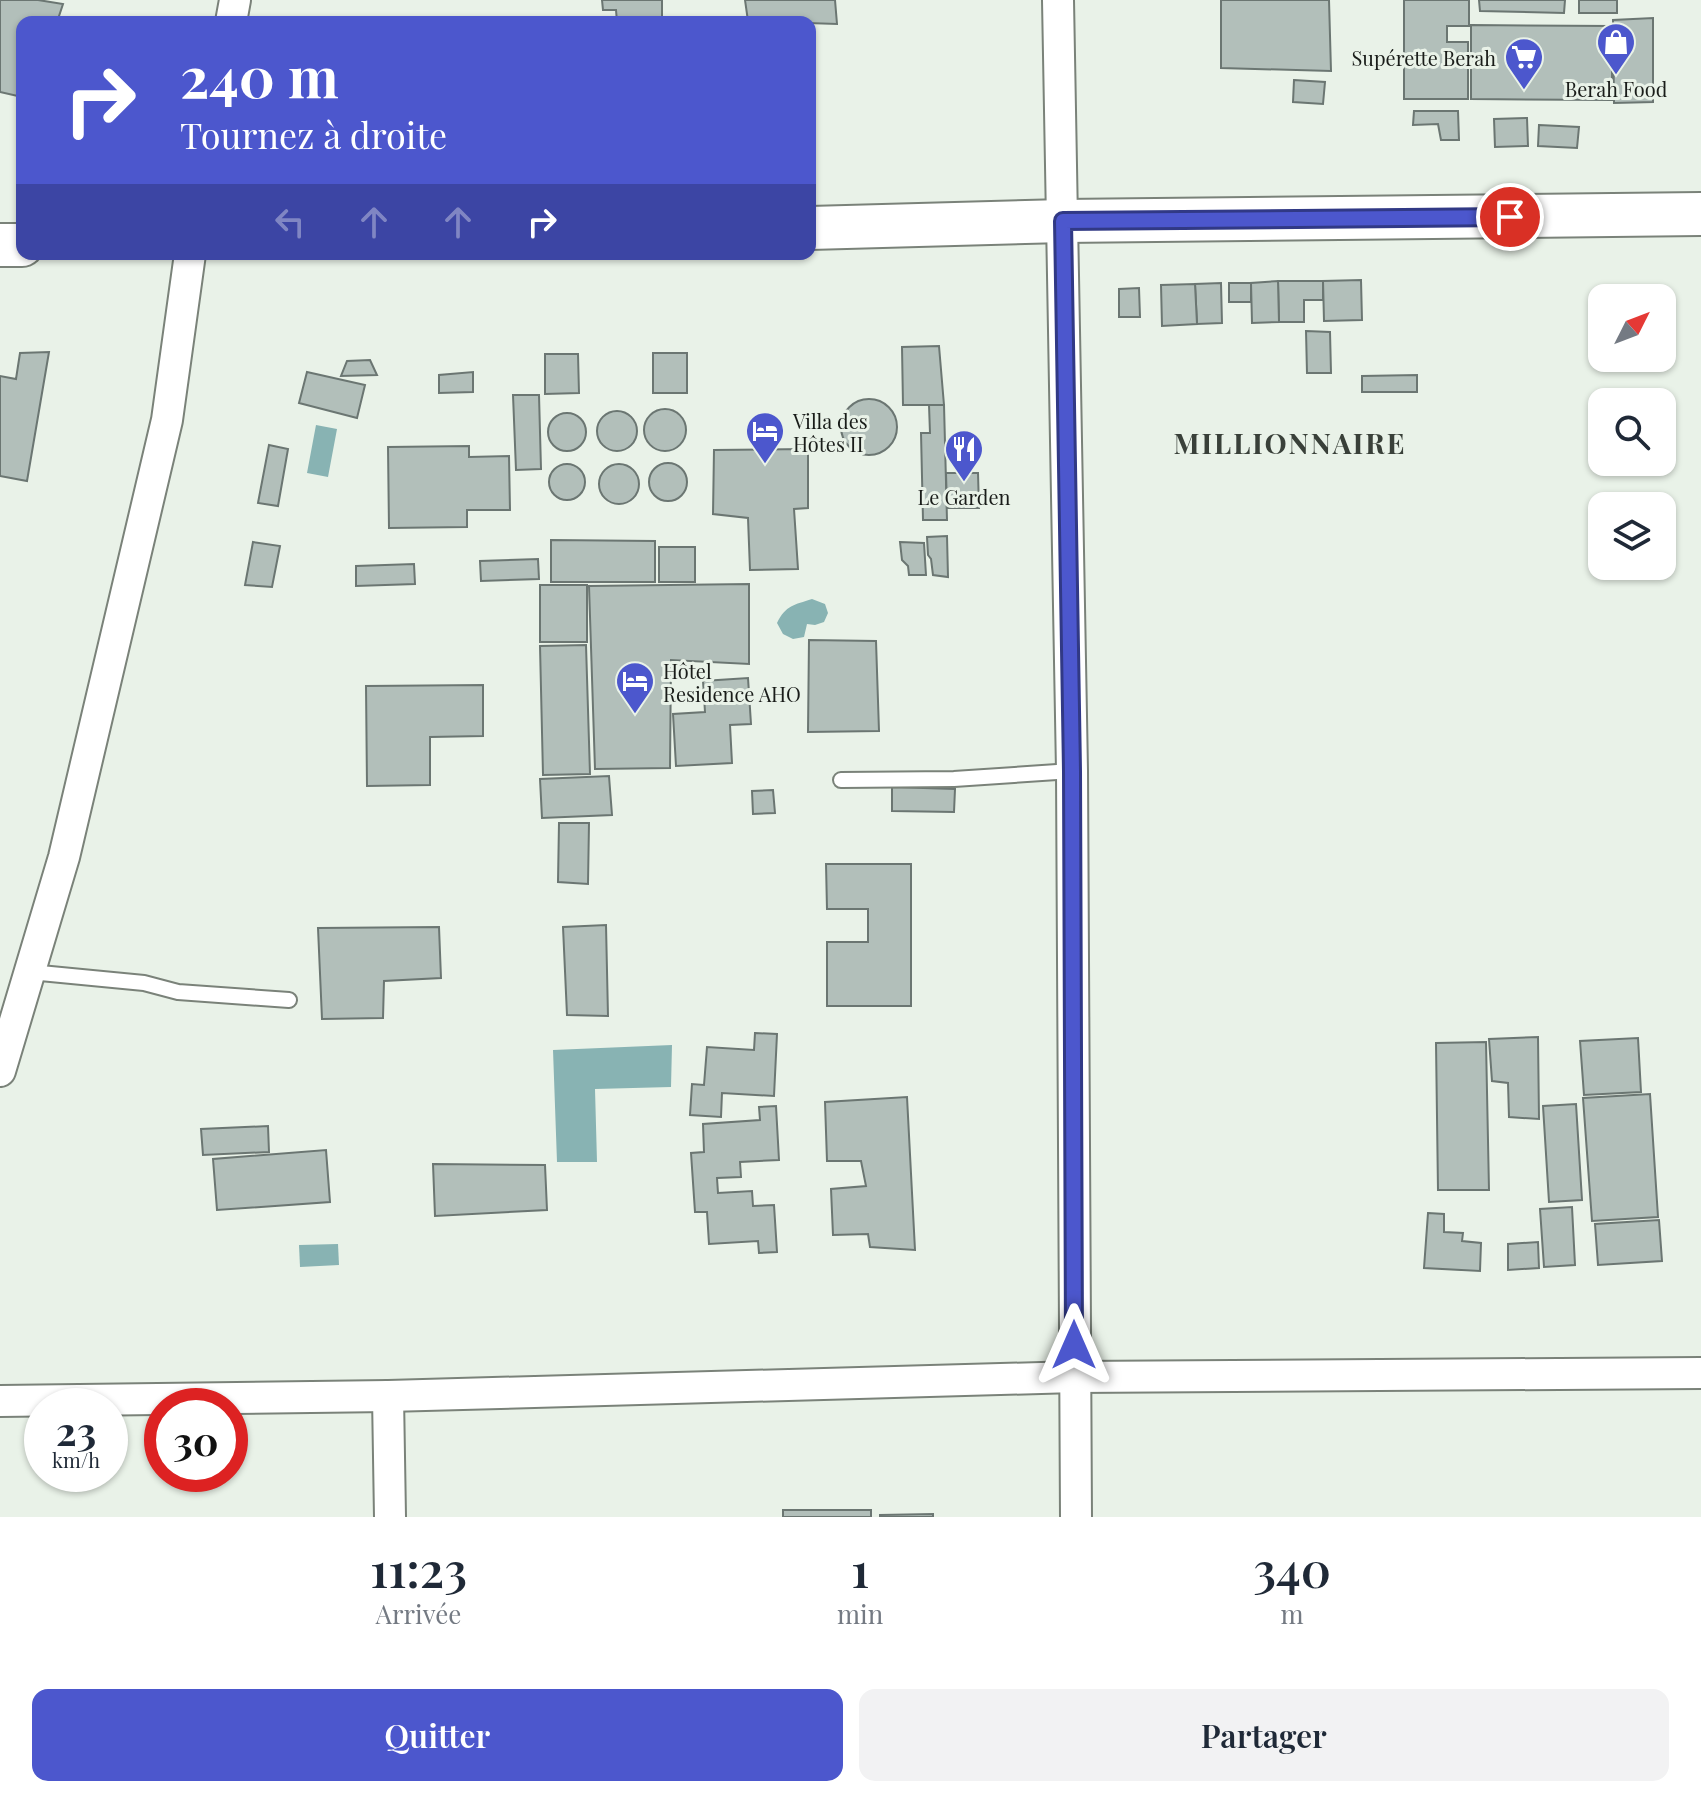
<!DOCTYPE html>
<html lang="fr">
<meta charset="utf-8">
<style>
body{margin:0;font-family:"Playfair Display",serif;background:#f2f2f3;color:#1f2937;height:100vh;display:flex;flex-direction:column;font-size:30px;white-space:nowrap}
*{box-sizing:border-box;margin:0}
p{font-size:26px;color:#747a83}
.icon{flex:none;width:44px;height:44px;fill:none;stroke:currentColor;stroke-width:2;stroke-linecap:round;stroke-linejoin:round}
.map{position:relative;height:1517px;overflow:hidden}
.details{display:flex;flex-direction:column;background:#fff;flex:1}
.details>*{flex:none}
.banner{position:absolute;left:16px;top:16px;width:800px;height:244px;border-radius:16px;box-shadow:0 2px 6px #0004;background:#4c57cd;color:#fff;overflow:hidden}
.needle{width:52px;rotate:48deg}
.tools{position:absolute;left:1588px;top:284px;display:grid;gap:16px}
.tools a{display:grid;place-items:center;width:88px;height:88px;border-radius:16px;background:#fff;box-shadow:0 2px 6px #0004;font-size:40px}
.speed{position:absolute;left:24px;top:1388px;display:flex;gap:16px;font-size:40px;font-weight:700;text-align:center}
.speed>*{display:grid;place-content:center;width:104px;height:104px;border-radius:50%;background:#fff;box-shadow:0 2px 6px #0004;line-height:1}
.speed small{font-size:20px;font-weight:400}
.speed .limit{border:12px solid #d22;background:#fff;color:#111}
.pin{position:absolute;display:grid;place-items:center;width:68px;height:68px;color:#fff;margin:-34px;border:4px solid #fff;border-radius:50%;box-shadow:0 2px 8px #0007}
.me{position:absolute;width:88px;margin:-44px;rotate:0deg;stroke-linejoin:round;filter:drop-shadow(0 0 6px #0008)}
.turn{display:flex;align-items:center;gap:28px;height:168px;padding:0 32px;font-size:36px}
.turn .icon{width:104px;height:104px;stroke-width:2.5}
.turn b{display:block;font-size:56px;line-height:68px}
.lanes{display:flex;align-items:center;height:76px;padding:0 32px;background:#0003;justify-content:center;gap:40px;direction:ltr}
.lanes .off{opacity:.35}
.eta{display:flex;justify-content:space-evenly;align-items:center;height:136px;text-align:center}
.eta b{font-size:48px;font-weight:600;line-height:56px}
.button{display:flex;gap:16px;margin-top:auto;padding:16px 32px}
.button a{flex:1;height:92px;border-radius:16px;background:#4c57cd;color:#fff;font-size:32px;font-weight:600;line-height:92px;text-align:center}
.button a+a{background:#f2f2f3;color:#1f2937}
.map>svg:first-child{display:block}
.water{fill:#88b3b3}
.building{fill:#b2bfba;stroke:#6b7672;stroke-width:2}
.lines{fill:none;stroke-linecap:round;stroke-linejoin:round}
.lane-casing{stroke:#7a8279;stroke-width:18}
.street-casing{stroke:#7a8279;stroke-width:34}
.secondary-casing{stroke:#7a8279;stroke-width:46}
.lane{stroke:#fff;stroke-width:14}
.street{stroke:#fff;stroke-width:30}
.secondary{stroke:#fff;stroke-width:42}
.route-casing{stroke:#313985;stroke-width:20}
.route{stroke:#4c57cd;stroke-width:14}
.labels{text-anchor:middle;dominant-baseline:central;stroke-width:6;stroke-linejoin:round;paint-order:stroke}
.poi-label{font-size:20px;fill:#191c19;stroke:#e9f2e8}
.district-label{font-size:28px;font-weight:bold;letter-spacing:2px;fill:#394039;stroke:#e9f2e8}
</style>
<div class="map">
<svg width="1701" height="1517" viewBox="0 0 1701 1517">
<rect width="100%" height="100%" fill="#e9f2e8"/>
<g class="water">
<polygon points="316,425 337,429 328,477 307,473"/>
<path d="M812,599L825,604L828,613L824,622L815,625L807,624L804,637L793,639L783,634L777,623C786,605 794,605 812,599Z"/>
<polygon points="672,1045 671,1087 595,1089 597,1162 557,1162 553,1050"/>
<polygon points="338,1244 339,1265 300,1267 299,1245"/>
</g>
<g class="building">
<polygon points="0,0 38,0 63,4 57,22 22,22 22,97 0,92"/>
<polygon points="602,0 662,0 662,21 617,22 616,10 603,10"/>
<polygon points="745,0 835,0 837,24 748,21"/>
<polygon points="1221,0 1329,0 1331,71 1221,68"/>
<polygon points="1404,0 1469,0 1469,26 1447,26 1447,42 1468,42 1468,99 1404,99"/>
<polygon points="1479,0 1565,0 1564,13 1480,11"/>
<rect x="1579" y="0" width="38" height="13"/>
<polygon points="1653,18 1653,102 1614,103 1613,20"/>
<polygon points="1471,25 1612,26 1612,100 1471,99"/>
<polygon points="1294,80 1325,82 1323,104 1293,102"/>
<polygon points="1414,111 1458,111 1459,140 1441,140 1438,124 1413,125"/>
<polygon points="1527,118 1528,146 1495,147 1494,119"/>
<polygon points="1539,125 1579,127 1577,148 1538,146"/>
<polygon points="1361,280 1362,320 1324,321 1323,281"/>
<polygon points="1278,281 1323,281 1323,300 1304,300 1304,322 1279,322"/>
<polygon points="1278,281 1279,322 1252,323 1251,283"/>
<polygon points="1221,283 1222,323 1197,324 1195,284"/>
<rect x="1229" y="283" width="22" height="19"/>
<polygon points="1195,284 1197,324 1162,326 1161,285"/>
<polygon points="1139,288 1140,317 1119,317 1119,289"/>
<polygon points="1306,331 1330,332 1331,373 1307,373"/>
<polygon points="939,346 944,405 903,405 902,347"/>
<polygon points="49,352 27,481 0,476 0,376 16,379 20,353"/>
<rect x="653" y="353" width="34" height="40"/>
<polygon points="545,354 578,354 579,393 545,394"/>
<polygon points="370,360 377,375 341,376 347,361"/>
<polygon points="307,372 365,385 357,418 299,403"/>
<polygon points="473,372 473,392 439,393 439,375"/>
<polygon points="1417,375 1417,392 1362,392 1362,376"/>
<polygon points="513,395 539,395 541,469 516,470"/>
<circle cx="869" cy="427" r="28"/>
<polygon points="929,405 944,405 947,520 923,520 921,433 930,433"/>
<circle cx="665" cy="430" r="21"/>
<circle cx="617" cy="431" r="20"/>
<circle cx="567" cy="432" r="19"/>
<polygon points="269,445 288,449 278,506 258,503"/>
<polygon points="469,446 469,457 509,456 510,510 467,510 467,527 389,528 388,447"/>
<polygon points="808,449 808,508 794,509 798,569 750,570 748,518 713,514 714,450"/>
<circle cx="668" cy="482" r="19"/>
<circle cx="567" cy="482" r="18"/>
<circle cx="619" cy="484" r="20"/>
<polygon points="946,473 978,473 979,508 947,508"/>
<polygon points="947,536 948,577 933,575 931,559 928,555 927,537"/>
<polygon points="551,540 655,541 655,582 551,582"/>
<polygon points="253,542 280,546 272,587 245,585"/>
<polygon points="900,542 924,543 926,575 909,575 908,566 902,560"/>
<rect x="659" y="547" width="36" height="35"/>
<polygon points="538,559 539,579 481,581 480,561"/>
<polygon points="414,564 415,584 356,586 356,566"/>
<polygon points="749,584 749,664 671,660 670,768 595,769 589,586"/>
<rect x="540" y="585" width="47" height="57"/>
<polygon points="809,640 876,641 879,731 808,732"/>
<polygon points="586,645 590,774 543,775 540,646"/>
<polygon points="748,678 751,724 730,725 732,763 676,766 673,714 705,712 703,681"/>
<polygon points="483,685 483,736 430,737 430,785 367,786 366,686"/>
<polygon points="609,776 612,815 542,818 540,779"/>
<polygon points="892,787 955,789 954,812 892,811"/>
<polygon points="773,790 775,813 753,814 752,791"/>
<polygon points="559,823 589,823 588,884 558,882"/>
<polygon points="826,864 911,864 911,1006 827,1006 827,942 868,942 868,909 827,909"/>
<polygon points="606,925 608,1016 567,1015 563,927"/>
<polygon points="439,927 441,978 384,981 383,1018 322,1019 318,928"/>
<polygon points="755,1033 777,1034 774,1096 722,1093 721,1117 690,1115 692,1084 704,1085 707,1047 754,1050"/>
<polygon points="1538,1037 1539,1119 1509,1117 1508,1083 1492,1081 1489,1039"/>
<polygon points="1638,1038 1641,1092 1584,1095 1580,1041"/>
<polygon points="1486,1042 1489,1190 1438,1190 1436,1043"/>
<polygon points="1650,1094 1658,1217 1592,1221 1583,1098"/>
<polygon points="907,1097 915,1250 870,1247 868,1234 833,1235 831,1189 866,1186 861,1161 827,1161 825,1102"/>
<polygon points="1576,1104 1582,1200 1549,1202 1543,1106"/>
<polygon points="776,1106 779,1160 740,1162 741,1177 717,1178 718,1193 752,1191 753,1206 774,1205 777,1252 759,1253 758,1241 709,1244 707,1212 695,1212 691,1153 704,1152 703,1124 760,1120 759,1107"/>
<polygon points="268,1126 269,1152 203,1155 201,1129"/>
<polygon points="326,1150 330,1202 217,1210 213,1159"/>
<polygon points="433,1164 545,1165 547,1210 435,1216"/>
<polygon points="1572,1207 1575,1265 1544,1267 1540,1209"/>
<polygon points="1428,1213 1444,1214 1444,1232 1463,1233 1462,1241 1481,1243 1480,1271 1424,1268"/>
<polygon points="1659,1220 1662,1261 1598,1265 1595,1224"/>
<polygon points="1538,1242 1539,1268 1508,1270 1508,1244"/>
<rect x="783" y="1510" width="88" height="7"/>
<polygon points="933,1514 933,1517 880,1517 880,1515"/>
</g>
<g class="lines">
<defs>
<g id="lane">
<polyline points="841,780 954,779 1072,771"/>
<polyline points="30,972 144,983 178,992 289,1000"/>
</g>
<g id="street">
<polyline points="1058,0 1072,771 1076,1517"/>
<polyline points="231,22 235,0"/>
<polyline points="0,1071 64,857 167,420 190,254"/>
<polyline points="388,1396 390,1517"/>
<polyline points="0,1401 388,1396 1075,1377 1701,1373"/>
</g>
<g id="secondary">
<polyline points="810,228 1063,221 1701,214"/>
<polyline points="0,245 22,245"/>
</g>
</defs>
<use href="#lane" class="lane-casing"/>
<use href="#street" class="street-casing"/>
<use href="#secondary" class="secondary-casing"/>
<use href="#lane" class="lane"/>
<use href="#street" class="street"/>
<use href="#secondary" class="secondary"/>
</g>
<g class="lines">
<defs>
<polyline id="route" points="1074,1345 1072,771 1063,221 1510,217"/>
</defs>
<use href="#route" class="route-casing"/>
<use href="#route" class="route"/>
</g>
<defs>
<symbol id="shop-pin" viewBox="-11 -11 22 30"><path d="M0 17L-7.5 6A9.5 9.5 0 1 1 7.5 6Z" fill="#4c57cd" stroke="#e9f2e8"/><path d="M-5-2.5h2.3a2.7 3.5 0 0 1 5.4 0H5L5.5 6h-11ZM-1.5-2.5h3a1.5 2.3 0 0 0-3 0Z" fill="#fff"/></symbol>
<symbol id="supermarket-pin" viewBox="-11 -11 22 30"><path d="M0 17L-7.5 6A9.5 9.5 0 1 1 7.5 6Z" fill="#4c57cd" stroke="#e9f2e8"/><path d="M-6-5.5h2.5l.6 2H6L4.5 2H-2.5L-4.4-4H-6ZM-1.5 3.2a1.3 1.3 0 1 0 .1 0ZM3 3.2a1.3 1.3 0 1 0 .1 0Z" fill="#fff"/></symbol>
<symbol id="hotel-pin" viewBox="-11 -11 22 30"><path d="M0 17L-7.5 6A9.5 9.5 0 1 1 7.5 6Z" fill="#4c57cd" stroke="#e9f2e8"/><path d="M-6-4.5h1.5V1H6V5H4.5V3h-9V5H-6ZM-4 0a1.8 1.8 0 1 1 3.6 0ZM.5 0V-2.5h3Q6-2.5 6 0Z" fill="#fff"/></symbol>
<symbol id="restaurant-pin" viewBox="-11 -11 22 30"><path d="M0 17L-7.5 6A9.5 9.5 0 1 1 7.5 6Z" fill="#4c57cd" stroke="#e9f2e8"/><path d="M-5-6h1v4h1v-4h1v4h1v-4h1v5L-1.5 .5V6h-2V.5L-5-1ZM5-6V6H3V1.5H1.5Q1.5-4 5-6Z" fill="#fff"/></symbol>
</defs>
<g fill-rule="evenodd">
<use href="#shop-pin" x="1594" y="20" width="44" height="60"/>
<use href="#supermarket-pin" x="1502" y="35" width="44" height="60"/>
<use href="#hotel-pin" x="743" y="409" width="44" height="60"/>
<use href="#restaurant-pin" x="942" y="427" width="44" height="60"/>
<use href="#hotel-pin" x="613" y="659" width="44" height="60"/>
</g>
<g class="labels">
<g class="poi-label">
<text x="1496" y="57" text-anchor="end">Supérette Berah</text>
<text x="1616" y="88">Berah Food</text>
<text x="793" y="420" text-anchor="start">Villa des<tspan x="793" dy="23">Hôtes II</tspan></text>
<text x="964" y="496">Le Garden</text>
<text x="663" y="670" text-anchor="start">Hôtel<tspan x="663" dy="23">Residence AHO</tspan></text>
</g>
<g class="district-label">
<text x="1290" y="442">MILLIONNAIRE</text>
</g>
</g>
</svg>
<div class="tools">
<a><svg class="needle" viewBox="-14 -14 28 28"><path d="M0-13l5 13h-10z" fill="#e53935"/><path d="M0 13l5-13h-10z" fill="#747a83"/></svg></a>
<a><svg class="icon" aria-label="search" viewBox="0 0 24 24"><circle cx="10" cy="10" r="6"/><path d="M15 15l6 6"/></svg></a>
<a><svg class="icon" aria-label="layers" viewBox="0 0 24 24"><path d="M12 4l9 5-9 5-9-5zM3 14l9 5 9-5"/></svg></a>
</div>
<div class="speed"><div>23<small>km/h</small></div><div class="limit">30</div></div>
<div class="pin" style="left:1510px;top:217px;background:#d93025"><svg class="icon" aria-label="arrive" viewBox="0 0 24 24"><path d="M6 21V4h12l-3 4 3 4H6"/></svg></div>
<svg class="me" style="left:1074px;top:1345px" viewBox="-20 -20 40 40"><path d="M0-17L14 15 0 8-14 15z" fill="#4c57cd" stroke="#fff" stroke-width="4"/></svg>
<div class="banner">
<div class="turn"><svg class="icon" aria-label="right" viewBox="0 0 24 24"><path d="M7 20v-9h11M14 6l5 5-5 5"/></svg><div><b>240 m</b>Tournez à droite</div></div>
<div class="lanes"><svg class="icon off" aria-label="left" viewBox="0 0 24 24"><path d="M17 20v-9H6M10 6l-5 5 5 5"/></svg><svg class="icon off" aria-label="ahead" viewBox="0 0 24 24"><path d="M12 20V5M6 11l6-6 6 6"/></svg><svg class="icon off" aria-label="ahead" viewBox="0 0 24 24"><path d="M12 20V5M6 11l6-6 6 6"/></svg><svg class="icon" aria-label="right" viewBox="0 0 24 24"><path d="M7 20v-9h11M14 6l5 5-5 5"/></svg></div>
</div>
</div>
<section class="details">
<div class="eta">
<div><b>11:23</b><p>Arrivée</p></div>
<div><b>1</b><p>min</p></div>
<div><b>340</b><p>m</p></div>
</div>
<div class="button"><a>Quitter</a><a>Partager</a></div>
</section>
